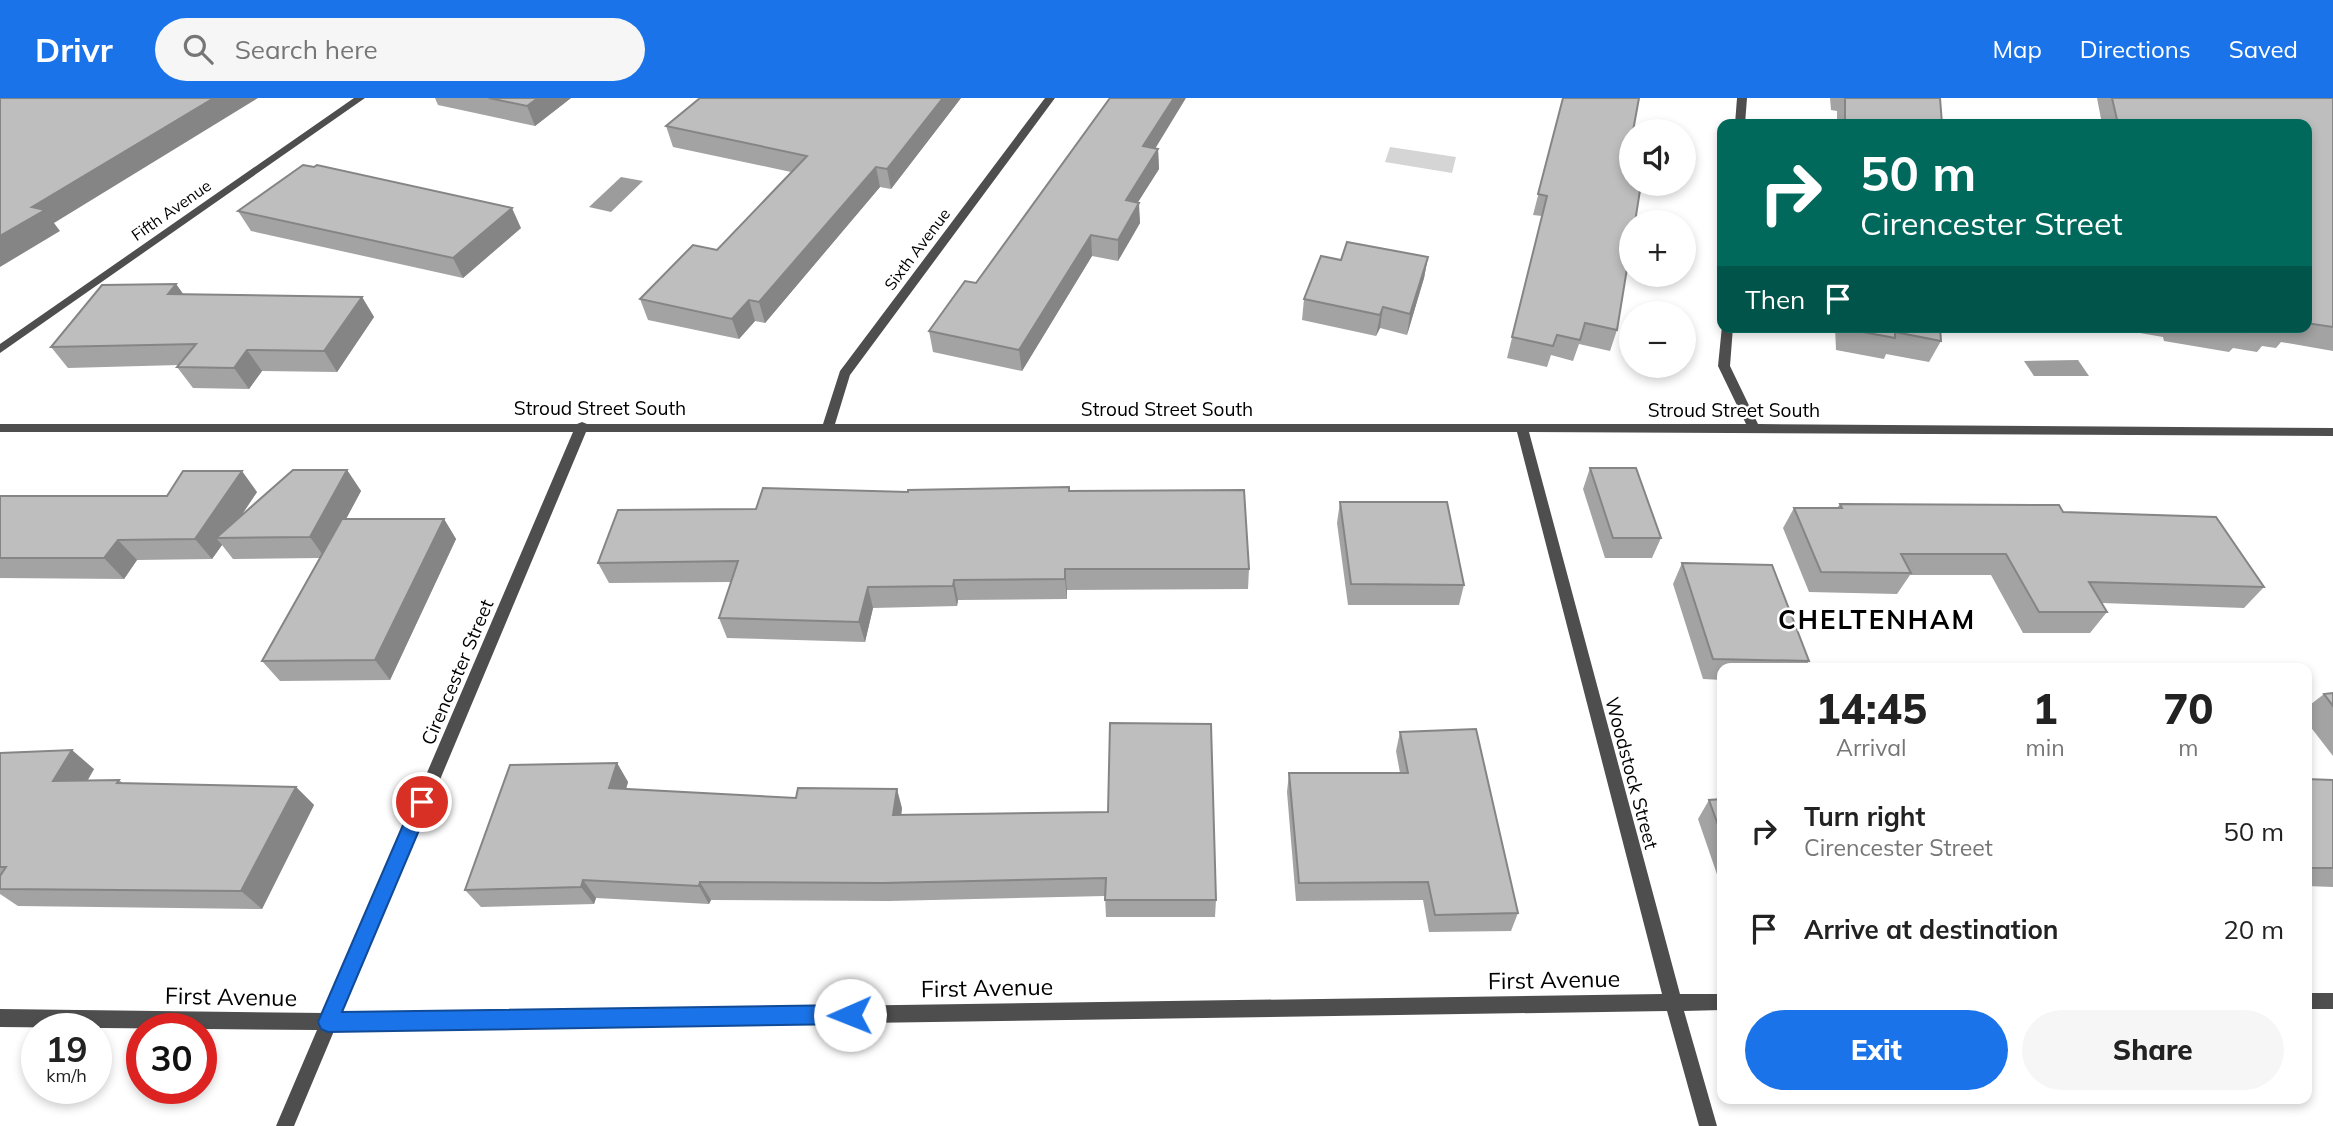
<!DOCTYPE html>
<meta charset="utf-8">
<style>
:root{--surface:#fff;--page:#f6f6f6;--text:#222;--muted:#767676;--accent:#1a73e8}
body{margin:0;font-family:Mulish,sans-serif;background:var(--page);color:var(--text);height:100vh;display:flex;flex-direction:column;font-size:26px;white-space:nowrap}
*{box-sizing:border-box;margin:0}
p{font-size:23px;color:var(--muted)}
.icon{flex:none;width:38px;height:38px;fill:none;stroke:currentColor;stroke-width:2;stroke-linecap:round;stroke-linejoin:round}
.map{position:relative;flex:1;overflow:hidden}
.panel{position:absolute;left:1717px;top:565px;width:595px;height:441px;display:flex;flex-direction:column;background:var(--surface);border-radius:14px;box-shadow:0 4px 10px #0003}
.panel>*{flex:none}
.hud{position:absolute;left:1717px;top:21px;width:595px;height:214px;border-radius:14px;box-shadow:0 4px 10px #0003;background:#00695c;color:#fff;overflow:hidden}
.controls{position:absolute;left:1619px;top:21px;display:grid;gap:14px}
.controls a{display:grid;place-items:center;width:77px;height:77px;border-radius:50%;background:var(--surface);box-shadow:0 4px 10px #0003;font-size:35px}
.speed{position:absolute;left:21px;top:915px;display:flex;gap:14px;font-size:35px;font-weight:700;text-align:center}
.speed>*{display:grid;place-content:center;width:91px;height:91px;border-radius:50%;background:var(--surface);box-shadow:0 4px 10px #0003;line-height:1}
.speed small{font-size:18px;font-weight:400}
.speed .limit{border:10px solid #d22;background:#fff;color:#111}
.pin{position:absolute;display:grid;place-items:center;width:60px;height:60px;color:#fff;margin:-30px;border:4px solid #fff;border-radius:50%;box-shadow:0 2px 7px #0007}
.me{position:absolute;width:77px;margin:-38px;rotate:269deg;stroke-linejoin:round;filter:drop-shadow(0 0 5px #0008)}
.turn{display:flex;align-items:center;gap:24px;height:147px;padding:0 28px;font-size:32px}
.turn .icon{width:91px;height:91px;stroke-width:2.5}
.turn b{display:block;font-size:49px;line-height:60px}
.then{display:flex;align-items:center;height:66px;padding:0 28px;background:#0003;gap:14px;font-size:26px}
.eta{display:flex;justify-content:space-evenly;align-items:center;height:119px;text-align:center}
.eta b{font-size:42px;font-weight:800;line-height:49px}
.button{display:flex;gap:14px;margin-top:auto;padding:14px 28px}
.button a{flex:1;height:80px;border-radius:42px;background:var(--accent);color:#fff;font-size:28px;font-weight:800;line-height:80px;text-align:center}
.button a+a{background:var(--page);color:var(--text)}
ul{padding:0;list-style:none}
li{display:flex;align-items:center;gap:21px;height:98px;padding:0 28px}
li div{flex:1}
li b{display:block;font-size:26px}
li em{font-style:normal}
header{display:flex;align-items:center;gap:42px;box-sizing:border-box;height:98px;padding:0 35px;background:var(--accent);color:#fff}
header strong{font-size:33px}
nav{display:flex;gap:38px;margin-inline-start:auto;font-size:24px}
.search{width:490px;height:63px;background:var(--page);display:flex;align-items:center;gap:18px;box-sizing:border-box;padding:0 24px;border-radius:38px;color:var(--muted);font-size:26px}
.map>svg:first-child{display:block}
.green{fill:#d5d5d5}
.water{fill:#9c9c9c}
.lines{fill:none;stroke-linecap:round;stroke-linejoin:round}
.street{fill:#4e4e4e;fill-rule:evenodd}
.wall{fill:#a3a3a3}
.shaded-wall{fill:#858585}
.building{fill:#bebebe;stroke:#858585;stroke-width:2}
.route{fill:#1a73e8;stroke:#114b97;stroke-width:2}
.labels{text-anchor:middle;stroke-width:5;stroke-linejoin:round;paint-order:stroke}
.far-street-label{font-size:16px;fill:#000;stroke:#fff}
.street-label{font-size:19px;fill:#000;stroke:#fff}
.near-street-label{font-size:23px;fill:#000;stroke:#fff}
.district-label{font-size:26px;font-weight:bold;letter-spacing:2px;fill:#000;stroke:#fff}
</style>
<header>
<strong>Drivr</strong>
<div class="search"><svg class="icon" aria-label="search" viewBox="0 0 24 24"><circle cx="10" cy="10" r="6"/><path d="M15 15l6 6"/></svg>Search here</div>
<nav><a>Map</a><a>Directions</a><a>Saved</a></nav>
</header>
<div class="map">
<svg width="2333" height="1028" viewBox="0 0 2333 1028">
<rect width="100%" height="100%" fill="#fff"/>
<!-- green -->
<path class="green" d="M 1390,49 L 1456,59 L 1452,75 L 1385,64 Z"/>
<!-- water -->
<path class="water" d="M 621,79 L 643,83 L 611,114 L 589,109 Z
M 2078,262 L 2089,278 L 2034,278 L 2024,263 Z"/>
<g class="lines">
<!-- street -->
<path class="street" d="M 354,0 L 365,0 L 0,255 L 0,246 Z
M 1045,0 L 1055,0 L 850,277 L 835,326 L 1746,326 L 1718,268 L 1722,228 L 1733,229 L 1730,268 L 1758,326 L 2333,330 L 2333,338 L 1529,334 L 1680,896 L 1722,896 L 1722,912 L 1684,913 L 1717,1028 L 1699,1028 L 1667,913 L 334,933 L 294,1028 L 276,1028 L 317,932 L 0,929 L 0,911 L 324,915 L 573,334 L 0,334 L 0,326 L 577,326 L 582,324 L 587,326 L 823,326 L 840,273 ZM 586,334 L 1517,334 L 1662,896 L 342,915 Z
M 1737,0 L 1747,0 L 1745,26 L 1735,26 Z
M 2306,895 L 2333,895 L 2333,911 L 2306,911 Z"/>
</g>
<!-- wall -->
<path class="wall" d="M 435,0 L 571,0 L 535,28 L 438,7 Z
M 961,0 L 891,91 L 880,89 L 765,225 L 755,223 L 739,241 L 648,222 L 640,201 L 717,152 L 791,74 L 673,49 L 666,28 Z
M 1563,0 L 1625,77 L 1617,232 L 1610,253 L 1579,246 L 1573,263 L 1551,257 L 1547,269 L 1507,260 L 1542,118 L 1533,117 Z
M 1830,0 L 1940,0 L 1942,26 L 1837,26 L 1837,13 L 1831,12 Z
M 2097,0 L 2333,0 L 2333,253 L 2281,244 L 2276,250 L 2262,248 L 2257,254 L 2233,250 L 2229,254 L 2164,243 L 2163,239 L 2140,235 L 2138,229 L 2306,229 L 2306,26 L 2102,26 Z
M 1155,51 L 1158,51 L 1159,71 L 1138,104 L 1140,125 L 1118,163 L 1092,158 L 1022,273 L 933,254 L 929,233 Z
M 238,113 L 521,130 L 463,180 L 251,133 Z
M 1428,159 L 1424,180 L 1407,237 L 1380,230 L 1376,238 L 1302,222 L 1304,201 L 1341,162 Z
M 176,186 L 184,197 L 362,199 L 374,219 L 337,274 L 262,273 L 249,291 L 193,290 L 177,269 L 179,267 L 68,270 L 51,249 Z
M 1835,229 L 1940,229 L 1941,243 L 1929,264 L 1886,256 L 1884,261 L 1836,252 Z
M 1590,370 L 1661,440 L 1652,460 L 1605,460 L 1583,391 Z
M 347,372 L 361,393 L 346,421 L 444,421 L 456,441 L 390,582 L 280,583 L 262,563 L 320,460 L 233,461 L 222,447 L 212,461 L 137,462 L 124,481 L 0,480 L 0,398 L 167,398 L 257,394 L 241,418 Z
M 1069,393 L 1249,471 L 1248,491 L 1067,492 L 1067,501 L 958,502 L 957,508 L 873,510 L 865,544 L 727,540 L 719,520 L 731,484 L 609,485 L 598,465 L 756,411 L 908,394 Z
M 1340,404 L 1464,487 L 1459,507 L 1348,507 L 1337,425 Z
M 1840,406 L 2063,414 L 2264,489 L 2244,510 L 2102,505 L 2107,514 L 2090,535 L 2023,535 L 1991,477 L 1910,477 L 1897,496 L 1809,494 L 1783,430 L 1794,410 L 1837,410 Z
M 1682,465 L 1809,563 L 1805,570 L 1722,570 L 1722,582 L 1703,581 L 1673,486 Z
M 2333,595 L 2333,658 L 2306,623 L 2306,610 L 2324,596 Z
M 1400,634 L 1518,815 L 1511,833 L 1429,834 L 1423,802 L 1296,803 L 1287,694 L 1289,675 L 1400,675 L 1396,653 Z
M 0,655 L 94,671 L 88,682 L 119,682 L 124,686 L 296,689 L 314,707 L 262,811 L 18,808 L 0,796 Z
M 617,665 L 628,684 L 626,691 L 902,710 L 901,717 L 1108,714 L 1216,802 L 1215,819 L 1106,819 L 1105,798 L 889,803 L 711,802 L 709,806 L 596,800 L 594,806 L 481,809 L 465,792 Z
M 2306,681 L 2333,682 L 2333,789 L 2306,788 Z
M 1722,701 L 1722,791 L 1698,721 L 1709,702 Z"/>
<!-- shaded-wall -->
<path class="shaded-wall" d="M 214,0 L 258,0 L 54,125 L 60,133 L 0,169 L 0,138 L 32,109 Z
M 538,0 L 571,0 L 535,28 L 527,8 Z
M 943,0 L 961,0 L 891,91 L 887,71 Z
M 1174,0 L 1186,0 L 1144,69 L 1143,48 Z
M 1158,51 L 1159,71 L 1126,123 L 1126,102 Z
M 876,69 L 880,89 L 765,225 L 759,204 Z
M 1139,105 L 1140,125 L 1118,163 L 1118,142 Z
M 512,110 L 521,130 L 463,180 L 453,160 Z
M 1091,137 L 1092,158 L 1022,273 L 1019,252 Z
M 1428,159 L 1424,180 L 1407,237 L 1410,216 Z
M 176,186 L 190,206 L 168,196 Z
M 362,199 L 374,219 L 337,274 L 324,253 Z
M 749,202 L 755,223 L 739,241 L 732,221 Z
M 1383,209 L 1380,230 L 1376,238 L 1380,217 Z
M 247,252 L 262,273 L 249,291 L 234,270 Z
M 347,372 L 361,393 L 325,460 L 310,439 Z
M 242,373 L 257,394 L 226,440 L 216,440 L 222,447 L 212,461 L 195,441 Z
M 444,421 L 456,441 L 390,582 L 375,562 Z
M 118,442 L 137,462 L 124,481 L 104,460 Z
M 1065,471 L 1067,492 L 1067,501 L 1065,481 Z
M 954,482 L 958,502 L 957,508 L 953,488 Z
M 868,489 L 873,510 L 865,544 L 859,524 Z
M 72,652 L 94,671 L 76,701 L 53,683 Z
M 617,665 L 628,684 L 621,709 L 609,690 Z
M 296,689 L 314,707 L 262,811 L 241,793 Z
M 897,691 L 902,710 L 899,735 L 893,717 Z
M 583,782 L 596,800 L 594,806 L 581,789 Z
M 700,784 L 711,802 L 709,806 L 699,788 Z"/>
<!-- building -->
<path class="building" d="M 0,0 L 214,0 L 32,109 L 45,112 L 0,138 Z
M 489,0 L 538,0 L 527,8 Z
M 700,0 L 943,0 L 887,71 L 876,69 L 759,204 L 749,202 L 732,221 L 640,201 L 693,147 L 717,152 L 807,58 L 666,28 Z
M 1110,0 L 1174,0 L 1143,48 L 1158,51 L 1126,102 L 1139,105 L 1118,142 L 1091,137 L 1019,252 L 929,233 L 965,183 L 976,185 Z
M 1563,0 L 1639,0 L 1633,33 L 1631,33 L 1631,43 L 1625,77 L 1631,78 L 1631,86 L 1641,86 L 1635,124 L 1631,124 L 1631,146 L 1617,232 L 1585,225 L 1580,242 L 1557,237 L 1553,248 L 1512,239 L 1547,98 L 1538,96 Z
M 1845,0 L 1940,0 L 1942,26 L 1845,26 Z
M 2112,0 L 2333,0 L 2333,229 L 2306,225 L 2306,26 L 2118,26 Z
M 303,67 L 314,69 L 317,67 L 512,110 L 453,160 L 238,113 Z
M 1347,144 L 1428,159 L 1410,216 L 1383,209 L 1380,217 L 1304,201 L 1321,158 L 1341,162 Z
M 176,186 L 168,196 L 362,199 L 324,253 L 247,252 L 234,270 L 177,269 L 196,246 L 51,249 L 102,187 Z
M 1846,229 L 1940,229 L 1941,243 L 1895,234 L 1895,240 L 1847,231 Z
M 2220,229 L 2244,229 L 2246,234 Z
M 2251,229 L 2273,229 L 2274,233 Z
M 1590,370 L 1636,370 L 1661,440 L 1613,440 Z
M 293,372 L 347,372 L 310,439 L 216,440 Z
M 183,373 L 242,373 L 195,441 L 118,442 L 104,460 L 0,460 L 0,398 L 167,398 Z
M 1069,389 L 1069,393 L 1244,392 L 1249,471 L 1065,471 L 1065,481 L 954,482 L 953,488 L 868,489 L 859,524 L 719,520 L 738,463 L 598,465 L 618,412 L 756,411 L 763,390 L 908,394 L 908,392 Z
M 1340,404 L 1447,404 L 1464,487 L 1351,486 Z
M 1840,406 L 2059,407 L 2063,414 L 2216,419 L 2264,489 L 2089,484 L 2107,514 L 2039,514 L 2006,456 L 1901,456 L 1911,475 L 1821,474 L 1794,410 L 1842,410 Z
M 342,421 L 444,421 L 375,562 L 262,563 Z
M 1682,465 L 1772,467 L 1809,563 L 1713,561 Z
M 2333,595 L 2333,608 L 2324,596 Z
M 1110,625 L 1211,626 L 1216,802 L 1105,802 L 1106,780 L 883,785 L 700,784 L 699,788 L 583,782 L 581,789 L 465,792 L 510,667 L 617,665 L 609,690 L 796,700 L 798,690 L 897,691 L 893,717 L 1108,714 Z
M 1476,631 L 1518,815 L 1435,817 L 1428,784 L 1299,785 L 1289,675 L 1408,675 L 1400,634 Z
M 72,652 L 53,683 L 119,682 L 117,685 L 296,689 L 241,793 L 0,791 L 0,778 L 6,769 L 0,769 L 0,655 Z
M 2306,681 L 2333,682 L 2333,770 L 2306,770 Z
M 1722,701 L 1722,738 L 1709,702 Z"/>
<!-- route -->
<path class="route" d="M 422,697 L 429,699 L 431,704 L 342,914 L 850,907 L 857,910 L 860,917 L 857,924 L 850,926 L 328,934 L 321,931 L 318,924 L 321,917 L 413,704 L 416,699 Z"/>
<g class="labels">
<!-- far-street labels -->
<g class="far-street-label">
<text transform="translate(171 112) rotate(-35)" y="6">Fifth Avenue</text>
<text transform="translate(917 151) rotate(-53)" y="6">Sixth Avenue</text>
</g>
<!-- street labels -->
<g class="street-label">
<text x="600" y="317">Stroud Street South</text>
<text x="1167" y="318">Stroud Street South</text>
<text x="1734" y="319">Stroud Street South</text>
<text transform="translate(457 574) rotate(-67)" y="7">Cirencester Street</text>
<text transform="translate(1632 675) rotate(75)" y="7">Woodstock Street</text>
</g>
<!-- near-street labels -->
<g class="near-street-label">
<text transform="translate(1554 882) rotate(-1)" y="8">First Avenue</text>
<text transform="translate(987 890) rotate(-1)" y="8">First Avenue</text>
<text transform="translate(231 899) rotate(1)" y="8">First Avenue</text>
</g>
<!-- district labels -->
<g class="district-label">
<text x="1877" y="531">CHELTENHAM</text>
</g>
</g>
</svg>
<div class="controls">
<a><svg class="icon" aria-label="sound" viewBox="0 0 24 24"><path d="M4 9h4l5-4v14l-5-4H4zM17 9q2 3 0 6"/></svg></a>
<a>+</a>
<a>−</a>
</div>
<div class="speed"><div>19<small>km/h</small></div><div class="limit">30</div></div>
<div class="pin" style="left:422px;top:704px;background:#d93025"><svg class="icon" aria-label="arrive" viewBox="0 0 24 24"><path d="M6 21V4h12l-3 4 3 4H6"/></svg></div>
<svg class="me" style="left:850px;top:917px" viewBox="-20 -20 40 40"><circle r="19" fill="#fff"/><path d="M0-13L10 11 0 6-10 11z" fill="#1a73e8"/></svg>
<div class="hud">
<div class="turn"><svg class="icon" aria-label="right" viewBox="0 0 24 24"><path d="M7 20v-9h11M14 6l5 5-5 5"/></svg><div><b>50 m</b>Cirencester Street</div></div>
<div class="then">Then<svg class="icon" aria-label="arrive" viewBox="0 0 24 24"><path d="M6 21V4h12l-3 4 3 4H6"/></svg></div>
</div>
<section class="panel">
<div class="eta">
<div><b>14:45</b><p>Arrival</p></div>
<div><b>1</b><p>min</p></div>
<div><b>70</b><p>m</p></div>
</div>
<ul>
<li><svg class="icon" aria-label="right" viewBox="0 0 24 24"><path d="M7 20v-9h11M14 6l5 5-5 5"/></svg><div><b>Turn right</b><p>Cirencester Street</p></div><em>50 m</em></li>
<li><svg class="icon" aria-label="arrive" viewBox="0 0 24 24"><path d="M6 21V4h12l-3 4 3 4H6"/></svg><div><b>Arrive at destination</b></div><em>20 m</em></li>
</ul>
<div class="button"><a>Exit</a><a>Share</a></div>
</section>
</div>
